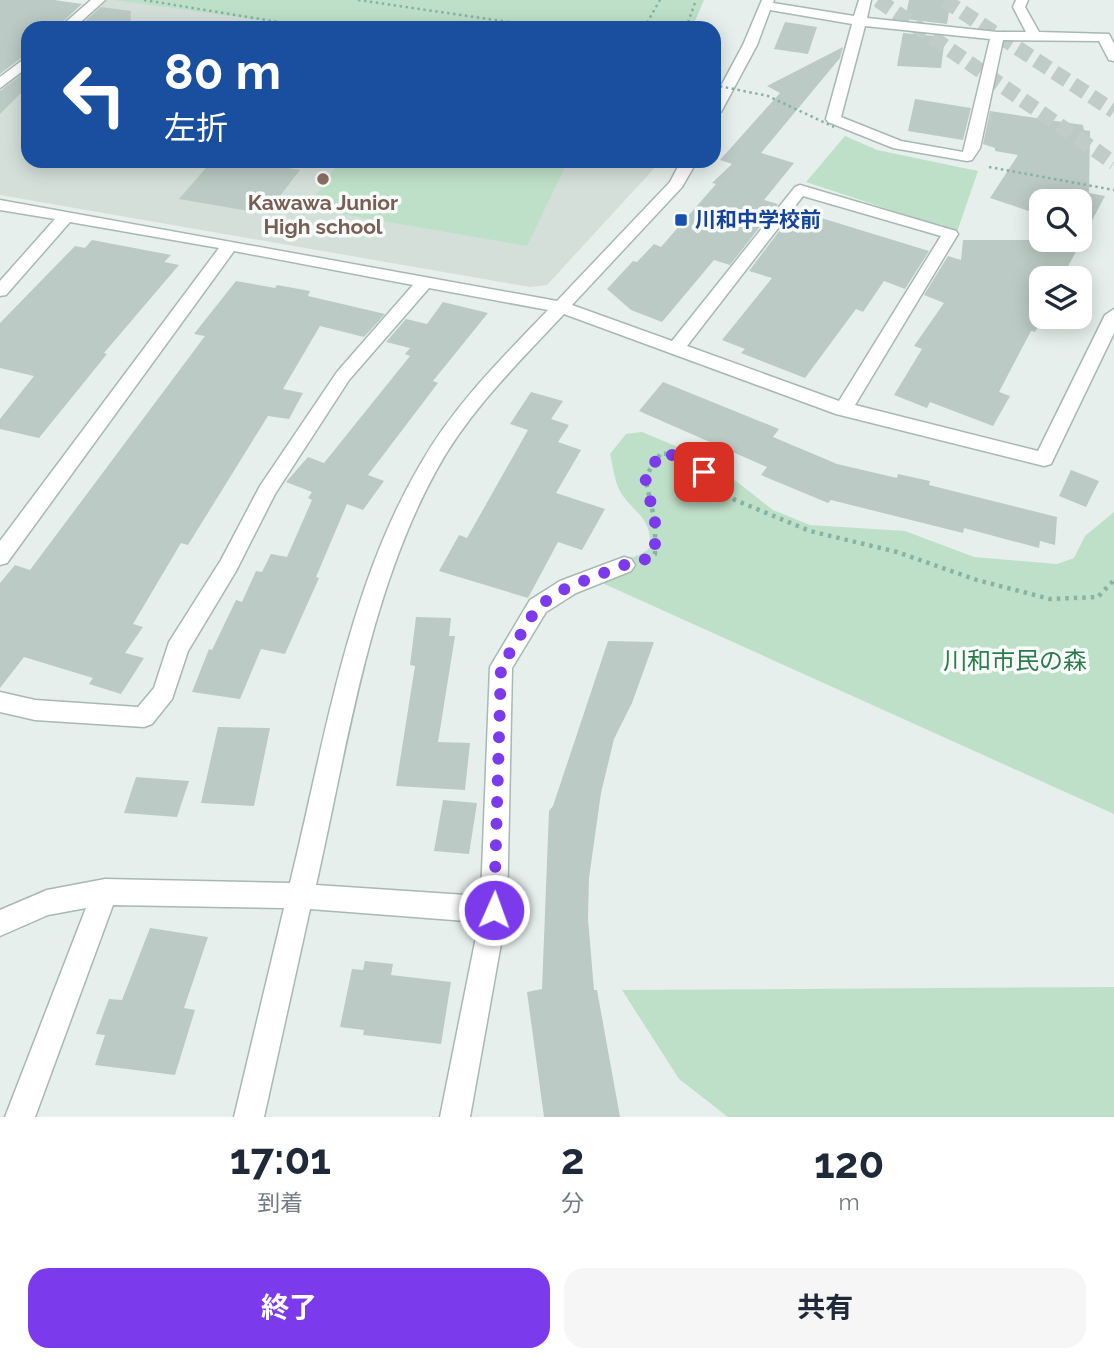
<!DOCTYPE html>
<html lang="ja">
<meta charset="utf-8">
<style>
:root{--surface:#fff;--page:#f6f6f7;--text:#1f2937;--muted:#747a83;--accent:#7c3aed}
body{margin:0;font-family:Raleway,"Noto Sans JP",sans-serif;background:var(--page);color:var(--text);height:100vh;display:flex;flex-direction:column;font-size:26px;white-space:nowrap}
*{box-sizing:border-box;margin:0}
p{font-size:23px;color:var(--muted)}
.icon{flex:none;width:38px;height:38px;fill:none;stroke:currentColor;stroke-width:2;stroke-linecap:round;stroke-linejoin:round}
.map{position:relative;height:1117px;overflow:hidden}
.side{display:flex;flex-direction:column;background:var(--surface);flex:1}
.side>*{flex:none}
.banner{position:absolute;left:21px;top:21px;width:700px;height:147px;border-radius:21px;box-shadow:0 4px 18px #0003;background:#1a4fa0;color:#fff;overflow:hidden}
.buttons{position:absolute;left:1029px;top:189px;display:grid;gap:14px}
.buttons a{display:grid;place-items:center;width:63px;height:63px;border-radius:14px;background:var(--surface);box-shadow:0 4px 18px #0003;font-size:35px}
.pin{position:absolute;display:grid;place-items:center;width:60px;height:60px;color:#fff;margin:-30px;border-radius:14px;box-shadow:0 4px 10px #0006}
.me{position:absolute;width:77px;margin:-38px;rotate:2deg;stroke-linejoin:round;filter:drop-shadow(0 0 5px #0008)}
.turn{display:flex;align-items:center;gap:24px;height:147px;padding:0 28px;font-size:32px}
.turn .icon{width:91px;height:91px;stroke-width:2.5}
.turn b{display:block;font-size:49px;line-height:60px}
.eta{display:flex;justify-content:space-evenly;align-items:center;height:119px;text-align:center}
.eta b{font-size:42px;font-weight:700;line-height:49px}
.cta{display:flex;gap:14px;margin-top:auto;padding:14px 28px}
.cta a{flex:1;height:80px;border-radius:21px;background:var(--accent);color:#fff;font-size:28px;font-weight:700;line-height:80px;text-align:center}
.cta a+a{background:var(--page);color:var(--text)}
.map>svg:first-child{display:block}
.built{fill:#d4dfda}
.green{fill:#bfe0c8}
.building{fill:#bbcac4}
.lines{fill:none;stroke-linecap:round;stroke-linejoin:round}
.highway-tunnel{stroke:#bfccc8;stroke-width:15;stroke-dasharray:15 7;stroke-linecap:butt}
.minor-casing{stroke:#a8b8b2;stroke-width:3}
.path-far1{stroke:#86b3a5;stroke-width:2.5;stroke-dasharray:2.5 3.5;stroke-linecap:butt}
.path{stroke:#86b3a5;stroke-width:4.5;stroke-dasharray:3.5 5;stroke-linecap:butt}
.minor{fill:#fff;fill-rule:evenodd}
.path-bridge{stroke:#86b3a5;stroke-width:2.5;stroke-dasharray:2.5 3.5;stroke-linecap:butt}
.route{stroke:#7c3aed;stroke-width:12;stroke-dasharray:0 21.6}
.education-dot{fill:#8d6e63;stroke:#f7fbf9;stroke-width:2.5}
.transit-dot{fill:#1a4fb4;stroke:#f7fbf9;stroke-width:2.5}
.labels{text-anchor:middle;stroke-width:7;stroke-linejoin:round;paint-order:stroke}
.far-education-label{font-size:21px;font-weight:bold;fill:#785e54;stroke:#f7fbf9}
.far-transit-label{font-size:21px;font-weight:bold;fill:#164399;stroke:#f7fbf9;text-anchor:start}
.park-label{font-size:24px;fill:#2d7a4b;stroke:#f7fbf9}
</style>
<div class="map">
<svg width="1114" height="1117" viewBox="0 0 1114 1117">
<rect width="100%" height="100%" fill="#e6efeb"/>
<!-- built -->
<path class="built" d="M 102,0 L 123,0 L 364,28 L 70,28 Z
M 28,66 L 28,161 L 661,161 L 547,285 L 530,287 L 0,195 L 0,91 Z"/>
<!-- green -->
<path class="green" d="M 114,0 L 704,0 L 692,28 L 315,28 Z
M 845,136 L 877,150 L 978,171 L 957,232 L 806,182 Z
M 340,161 L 568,161 L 527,246 L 307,208 Z
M 642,432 L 709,460 L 773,510 L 810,525 L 905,531 L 974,557 L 1057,564 L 1074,558 L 1085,536 L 1114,512 L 1114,814 L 591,578 C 607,559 632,563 650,548 C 651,518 639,517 623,496 C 615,486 613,466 610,454 L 626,434 Z
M 1114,987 L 1114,1117 L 728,1117 L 679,1079 L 622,990 Z"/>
<!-- building -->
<path class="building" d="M 0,0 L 54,0 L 82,4 L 56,28 L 28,28 L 28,53 L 0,74 Z
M 909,0 L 951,0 L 947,24 L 905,19 Z
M 101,7 L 131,11 L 130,28 L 78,28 Z
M 785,22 L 817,27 L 808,54 L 774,49 Z
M 903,33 L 945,37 L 941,68 L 897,66 Z
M 843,47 L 840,58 L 761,153 L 794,163 L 764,200 L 778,204 L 730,265 L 714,260 L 662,322 L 631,310 L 607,289 L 633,261 L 637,262 L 654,244 L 661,247 L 716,184 L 712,183 L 732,164 L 720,160 L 780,93 L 767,86 Z
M 28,70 L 28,86 L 0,114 L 0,91 Z
M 915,99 L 971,108 L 963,140 L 908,131 Z
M 990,111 L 1083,125 L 1084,130 L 1090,131 L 1089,193 L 1105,196 L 1087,230 L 1080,228 L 1080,201 L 1041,201 L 1041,215 L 990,198 L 1018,155 L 995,151 L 995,148 L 983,144 Z
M 212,161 L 244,161 L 300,170 L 266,214 L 179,199 Z
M 795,210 L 929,251 L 905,289 L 884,281 L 863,312 L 856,309 L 805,378 L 741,353 L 745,349 L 722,340 L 772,278 L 749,271 Z
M 92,240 L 171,255 L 164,262 L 179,265 L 104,353 L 107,354 L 39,438 L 0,429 L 0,419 L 34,376 L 0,368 L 0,323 L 75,246 L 85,248 Z
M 963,240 L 1082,240 L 1062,278 L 1041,278 L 1043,317 L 1035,332 L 1031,331 L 999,392 L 1010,396 L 993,426 L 930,402 L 927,408 L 894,395 L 922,349 L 914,346 L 944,303 L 924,295 L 948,256 L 961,260 Z
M 236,281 L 275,288 L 277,285 L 310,291 L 308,296 L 385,314 L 364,337 L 320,326 L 283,389 L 303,393 L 289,419 L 268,416 L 188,545 L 181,543 L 133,624 L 143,627 L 125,653 L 144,658 L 121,694 L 89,684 L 93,678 L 24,657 L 0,688 L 0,583 L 15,565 L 30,570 L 205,336 L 194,334 Z
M 443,302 L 488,313 L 433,381 L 438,383 L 368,475 L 384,481 L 363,510 L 347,504 L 316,577 L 319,578 L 285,654 L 261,649 L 240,699 L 192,692 L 209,649 L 212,650 L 236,600 L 242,602 L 256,571 L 262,572 L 271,554 L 287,557 L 312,500 L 308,498 L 312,492 L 286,482 L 308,457 L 324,463 L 410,356 L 405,354 L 410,348 L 386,342 L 406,319 L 427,324 Z
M 663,382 L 779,429 L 773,437 L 837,464 L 897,478 L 898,474 L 930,481 L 929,485 L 1057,517 L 1055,545 L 1040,541 L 1039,548 L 964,528 L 963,533 L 831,500 L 828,503 L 761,475 L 767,467 L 639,411 Z
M 531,392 L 563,401 L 551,419 L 569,425 L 558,442 L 581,450 L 556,493 L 605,509 L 582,550 L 558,542 L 528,598 L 439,571 L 459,535 L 467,538 L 528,430 L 510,424 Z
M 1071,470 L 1099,481 L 1086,507 L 1059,496 Z
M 416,617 L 451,618 L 449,636 L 455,636 L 438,742 L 470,743 L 465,790 L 396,786 L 415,666 L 410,665 Z
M 608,641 L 654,642 L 632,703 L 614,739 L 601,793 L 589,878 L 588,919 L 594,990 L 597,990 L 620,1117 L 544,1117 L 527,992 L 542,989 L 549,811 L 553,806 Z
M 218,727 L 270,728 L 254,806 L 201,803 Z
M 136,777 L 189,781 L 177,817 L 124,813 Z
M 443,800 L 477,803 L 469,854 L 434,851 Z
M 150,928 L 208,937 L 184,1008 L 195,1010 L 175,1075 L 95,1065 L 105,1035 L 96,1034 L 109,999 L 122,1000 Z
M 365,961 L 393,964 L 391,975 L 451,982 L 441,1044 L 363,1035 L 364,1030 L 340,1027 L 352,969 L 363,970 Z"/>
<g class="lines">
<!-- highway-tunnel -->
<path class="highway-tunnel" d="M 878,0 L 1114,163
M 944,0 L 1114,111"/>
<defs>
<path id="minor" d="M 91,0 L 105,0 L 74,28 L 59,28 Z
M 762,0 L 774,0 L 773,3 L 854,16 L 859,0 L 871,0 L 867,18 L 997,32 L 1026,32 L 1013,7 L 1016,0 L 1028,0 L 1025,7 L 1039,32 L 1109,34 L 1114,44 L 1114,61 L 1109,60 L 1099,41 L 1003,40 L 980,148 L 972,160 L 967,161 L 893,148 L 828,122 L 826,119 L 852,24 L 770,10 L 757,45 L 721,112 L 714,116 L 714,99 L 743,45 ZM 865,26 L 990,39 L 963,152 L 901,141 L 841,117 Z
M 28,56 L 28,67 L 0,88 L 0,77 Z
M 681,161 L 697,161 L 682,187 L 572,305 L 672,341 L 795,187 L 800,185 L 956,231 L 958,234 L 855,405 L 1038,451 L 1105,315 L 1114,309 L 1114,333 L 1051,464 L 1044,466 L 836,414 L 564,314 C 518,363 468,412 436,471 C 368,595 347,748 316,885 L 481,896 L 490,667 L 530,600 L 560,581 L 624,557 L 631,559 L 635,565 L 631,571 L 576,593 L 546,612 L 512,668 L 507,910 L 470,1117 L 440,1117 L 479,922 L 310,909 L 264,1117 L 234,1117 L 284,908 L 113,905 L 35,1117 L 5,1117 L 86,908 L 48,915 L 0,936 L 0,910 L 47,890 L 105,879 L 290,883 C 324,745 347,589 420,465 C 453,406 502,358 548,310 L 429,288 L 349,380 L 275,494 L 236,571 L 188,651 L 172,699 L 152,724 L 144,727 L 35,720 L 0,712 L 0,692 L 35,700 L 138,707 L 154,688 L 169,642 L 221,560 L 260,486 L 337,372 L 413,285 L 234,251 L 7,563 L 0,565 L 0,541 L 219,248 L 70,222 L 6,295 L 0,296 L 0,281 L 55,219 L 0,210 L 0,200 L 557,301 L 670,182 ZM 803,196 L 941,236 L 839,401 L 687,346 Z"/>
</defs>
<!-- minor casing -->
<use href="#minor" class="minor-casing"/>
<!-- path-far1 -->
<path class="path-far1" d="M 144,0 L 315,28
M 358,0 L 550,28
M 644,28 L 660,0
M 686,28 L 696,0
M 989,167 L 1114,190"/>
<!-- path -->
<path class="path" d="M 647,558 L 655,554 L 655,522 L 645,477 L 661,453 L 688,458 L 735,500 L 810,531 L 897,552 L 977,580 L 1050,599 L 1098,597 L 1114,580"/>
<!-- minor -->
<use href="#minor" class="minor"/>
<!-- path-bridge -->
<path class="path-bridge" d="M 714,85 L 768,96 L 834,127"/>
</g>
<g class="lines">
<!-- route -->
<path class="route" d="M 494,910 L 501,667 L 538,606 L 568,587 L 624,565 L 638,563 L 655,554 L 655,522 L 645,477 L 661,453 L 688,458 L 704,472"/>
</g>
<!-- markers -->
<circle class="education-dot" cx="323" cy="179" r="7"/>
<rect class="transit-dot" x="674" y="213" width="14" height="14" rx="3.5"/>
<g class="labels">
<!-- far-education labels -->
<g class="far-education-label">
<text x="323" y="210">Kawawa Junior<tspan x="323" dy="24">High school</tspan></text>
</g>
<!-- far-transit labels -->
<g class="far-transit-label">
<text x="695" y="227">川和中学校前</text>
</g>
<!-- park labels -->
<g class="park-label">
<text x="1015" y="669">川和市民の森</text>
</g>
</g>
</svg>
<div class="buttons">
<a><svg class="icon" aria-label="search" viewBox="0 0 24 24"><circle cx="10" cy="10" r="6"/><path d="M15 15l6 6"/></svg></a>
<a><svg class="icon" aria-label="layers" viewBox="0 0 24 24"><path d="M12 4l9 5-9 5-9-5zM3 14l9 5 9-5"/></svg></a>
</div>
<div class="pin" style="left:704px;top:472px;background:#d93025"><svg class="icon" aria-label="arrive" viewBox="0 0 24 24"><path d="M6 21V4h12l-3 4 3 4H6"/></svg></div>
<svg class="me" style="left:494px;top:910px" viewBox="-20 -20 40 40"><circle r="17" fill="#7c3aed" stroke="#fff" stroke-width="3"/><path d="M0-11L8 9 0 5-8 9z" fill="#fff"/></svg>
<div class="banner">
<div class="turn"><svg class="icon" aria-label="left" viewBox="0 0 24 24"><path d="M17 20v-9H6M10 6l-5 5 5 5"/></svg><div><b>80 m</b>左折</div></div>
</div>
</div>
<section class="side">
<div class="eta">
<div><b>17:01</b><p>到着</p></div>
<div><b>2</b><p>分</p></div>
<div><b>120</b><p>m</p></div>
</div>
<div class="cta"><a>終了</a><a>共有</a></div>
</section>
